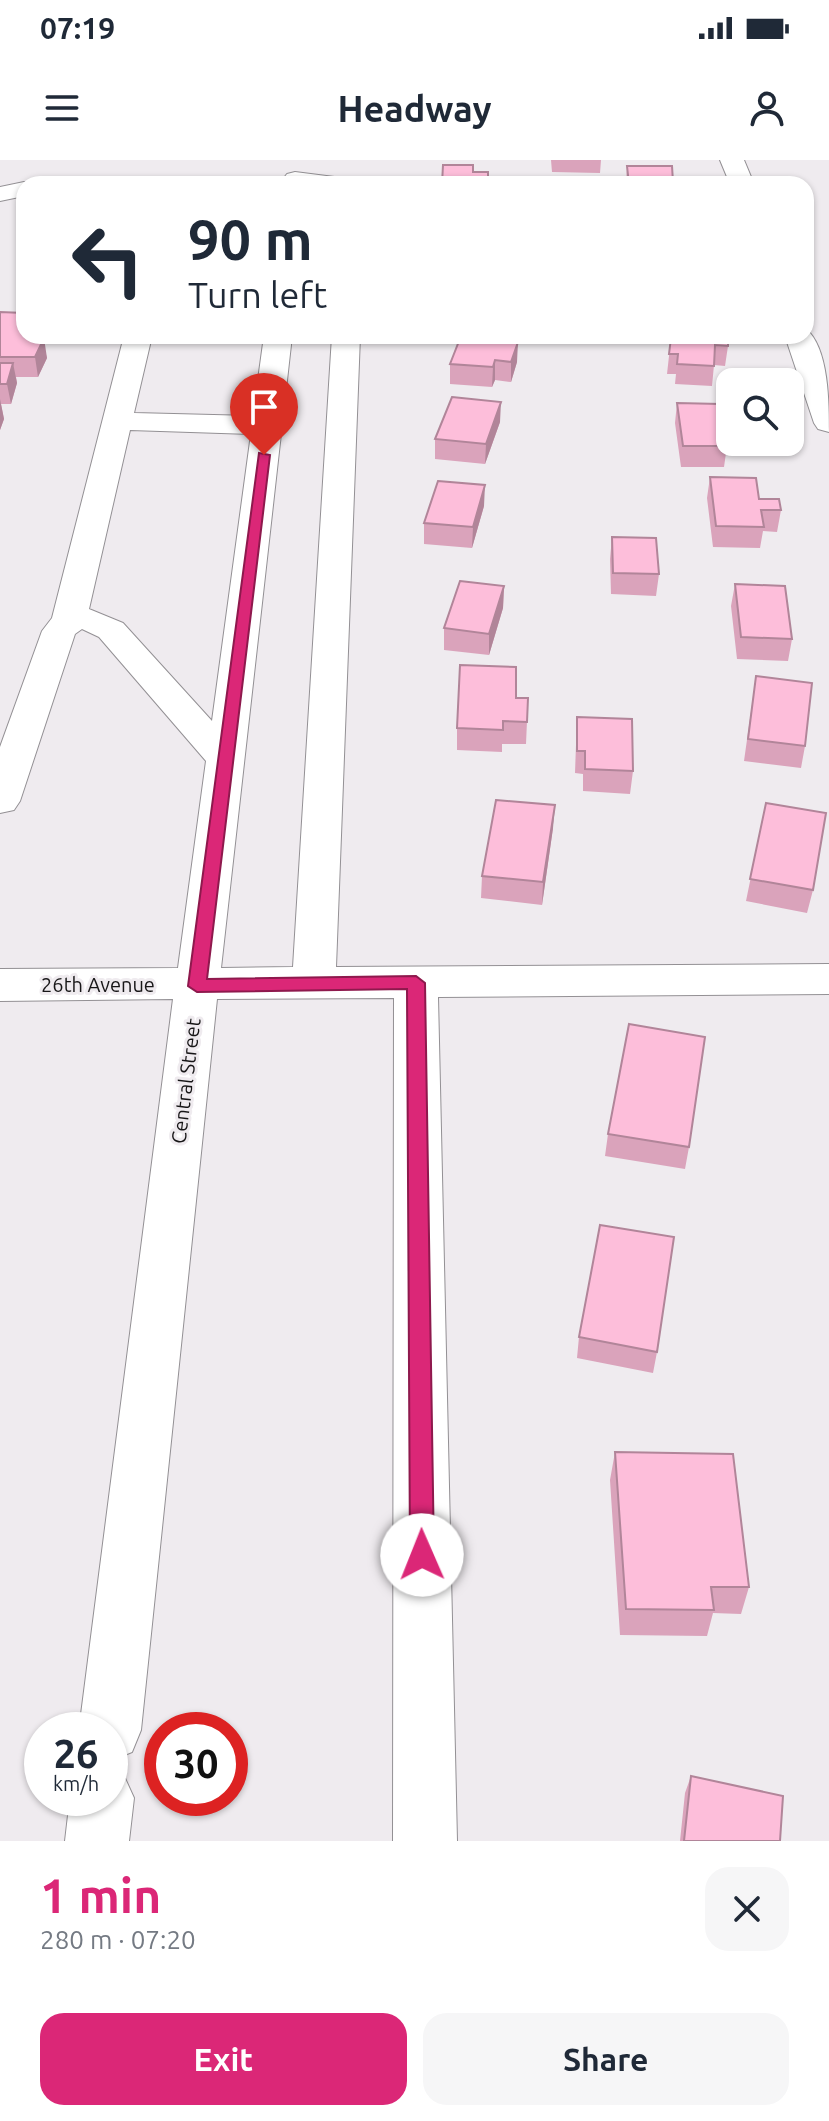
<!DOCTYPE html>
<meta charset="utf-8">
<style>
:root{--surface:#fff;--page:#f6f6f7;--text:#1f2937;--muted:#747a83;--accent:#db2777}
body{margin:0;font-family:Ubuntu,sans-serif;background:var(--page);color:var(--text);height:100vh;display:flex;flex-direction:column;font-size:30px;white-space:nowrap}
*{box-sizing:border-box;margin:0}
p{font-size:26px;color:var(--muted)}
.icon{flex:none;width:44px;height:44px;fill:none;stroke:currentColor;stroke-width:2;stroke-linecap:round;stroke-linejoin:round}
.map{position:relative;height:1681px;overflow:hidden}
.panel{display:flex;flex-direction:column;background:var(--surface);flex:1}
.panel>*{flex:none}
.top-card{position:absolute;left:16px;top:16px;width:798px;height:168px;border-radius:24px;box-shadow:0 2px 6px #0004;background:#fff;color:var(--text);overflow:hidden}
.fabs{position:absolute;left:716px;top:208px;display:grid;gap:16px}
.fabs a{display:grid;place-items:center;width:88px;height:88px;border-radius:16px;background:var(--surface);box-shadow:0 2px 6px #0004;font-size:40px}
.speed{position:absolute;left:24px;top:1552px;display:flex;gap:16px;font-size:40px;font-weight:700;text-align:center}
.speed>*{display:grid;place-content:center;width:104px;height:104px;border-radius:50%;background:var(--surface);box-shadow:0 2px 6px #0004;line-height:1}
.speed small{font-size:20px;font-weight:400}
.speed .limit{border:12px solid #d22;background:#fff;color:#111}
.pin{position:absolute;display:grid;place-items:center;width:68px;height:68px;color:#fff;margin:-82px -34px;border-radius:50% 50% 50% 0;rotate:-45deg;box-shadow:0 0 8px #0007}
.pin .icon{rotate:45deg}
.me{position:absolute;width:88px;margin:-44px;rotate:359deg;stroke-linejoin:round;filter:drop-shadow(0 0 6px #0008)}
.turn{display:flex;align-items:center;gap:28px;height:168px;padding:0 40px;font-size:36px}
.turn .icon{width:104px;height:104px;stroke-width:2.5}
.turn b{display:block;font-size:56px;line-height:68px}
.round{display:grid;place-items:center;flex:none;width:84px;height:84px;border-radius:24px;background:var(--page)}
.headline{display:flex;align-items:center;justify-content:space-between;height:136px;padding:0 40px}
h1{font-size:48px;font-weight:600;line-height:60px;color:var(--accent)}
.primary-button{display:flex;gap:16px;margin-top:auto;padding:16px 40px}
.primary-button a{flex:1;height:92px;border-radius:24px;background:var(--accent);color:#fff;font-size:32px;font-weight:600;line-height:92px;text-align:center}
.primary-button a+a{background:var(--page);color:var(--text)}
.status{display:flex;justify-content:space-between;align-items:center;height:56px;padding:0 40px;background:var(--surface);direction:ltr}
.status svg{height:22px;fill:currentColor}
header{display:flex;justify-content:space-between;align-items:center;height:104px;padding:0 40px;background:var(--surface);font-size:36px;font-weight:600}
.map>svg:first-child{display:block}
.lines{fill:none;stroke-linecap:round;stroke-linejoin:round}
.minor-casing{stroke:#939094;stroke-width:2}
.minor{fill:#fff;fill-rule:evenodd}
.wall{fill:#daa3bb}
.shaded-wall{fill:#b18599}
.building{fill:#fdbeda;stroke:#b18599;stroke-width:2}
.route{fill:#db2777;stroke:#8e194d;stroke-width:2}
.labels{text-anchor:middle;stroke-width:6;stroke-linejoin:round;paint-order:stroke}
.street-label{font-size:20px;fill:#171617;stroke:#efebef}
</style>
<div class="status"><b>07:19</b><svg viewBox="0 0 49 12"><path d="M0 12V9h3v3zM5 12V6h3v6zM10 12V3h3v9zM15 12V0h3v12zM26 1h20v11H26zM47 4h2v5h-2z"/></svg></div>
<header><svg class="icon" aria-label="menu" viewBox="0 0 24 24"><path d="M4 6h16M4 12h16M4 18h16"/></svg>Headway<svg class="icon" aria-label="person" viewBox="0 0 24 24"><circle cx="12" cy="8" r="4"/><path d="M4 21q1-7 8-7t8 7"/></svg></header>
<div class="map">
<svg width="829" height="1681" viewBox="0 0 829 1681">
<rect width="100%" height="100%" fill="#efebef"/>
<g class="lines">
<defs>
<path id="minor" d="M 720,0 L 744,0 L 754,24 L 730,24 Z
M 295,12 L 350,19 L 354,24 L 287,24 L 283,19 L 287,14 Z
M 57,17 L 172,17 L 180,19 L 184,24 L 45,24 L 49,19 Z
M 24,22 L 33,24 L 24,24 L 24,36 L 0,41 L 0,27 Z
M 806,169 C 829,188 829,244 829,272 L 818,269 L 814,263 L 785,176 L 806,176 Z
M 124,176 L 152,176 L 134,253 L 253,256 L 264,176 L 292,176 L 221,808 L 293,807 L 332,176 L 360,176 L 336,807 L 829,804 L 829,834 L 438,837 L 457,1681 L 393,1681 L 394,838 L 217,839 L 141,1570 L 132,1592 L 110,1601 L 110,1570 L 79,1570 L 173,839 L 0,841 L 0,809 L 178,808 L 206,601 L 99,477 L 82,469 L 75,474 L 20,641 L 14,650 L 0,653 L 0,587 L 42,471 L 52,458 ZM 130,270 L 251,274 L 212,561 L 123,463 L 89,449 Z
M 110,1610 L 124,1616 L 134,1638 L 129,1681 L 65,1681 L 70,1638 L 110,1638 Z"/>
</defs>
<!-- minor casing -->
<use href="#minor" class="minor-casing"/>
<!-- minor -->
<use href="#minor" class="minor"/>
</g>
<!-- wall -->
<path class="wall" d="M 551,0 L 601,0 L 600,13 L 552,12 Z
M 627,6 L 672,6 L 673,24 L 626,24 Z
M 0,152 L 24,176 L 41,176 L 41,178 L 47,198 L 38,217 L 16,217 L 17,223 L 11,244 L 1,244 L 4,259 L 0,270 Z
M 506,176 L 506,181 L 517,202 L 511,222 L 495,220 L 492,227 L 450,224 L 450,204 Z
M 684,176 L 728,186 L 725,206 L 714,205 L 712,226 L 675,224 L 676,214 L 667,214 L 671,178 L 684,179 Z
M 677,243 L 727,286 L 724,307 L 681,307 L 675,263 Z
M 500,262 L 485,304 L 435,299 L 435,279 Z
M 710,317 L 759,339 L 781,350 L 777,372 L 763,371 L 760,388 L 713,387 L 707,338 Z
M 484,346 L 472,388 L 424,384 L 424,363 Z
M 612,377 L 659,414 L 656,436 L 611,434 L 610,399 Z
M 735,424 L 792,479 L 788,501 L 737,499 L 731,446 Z
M 504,426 L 503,448 L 489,495 L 444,490 L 444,468 Z
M 756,516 L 805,586 L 801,608 L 744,601 Z
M 516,538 L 528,538 L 526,584 L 502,584 L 502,592 L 457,590 L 457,568 Z
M 577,557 L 633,611 L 630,634 L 583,631 L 583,614 L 575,613 Z
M 766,643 L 813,730 L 807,753 L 746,741 Z
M 553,668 L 542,745 L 481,738 L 482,716 Z
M 608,974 L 689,987 L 685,1009 L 605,996 Z
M 579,1177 L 657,1192 L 653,1213 L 577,1198 Z
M 615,1292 L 749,1427 L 741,1454 L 713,1453 L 707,1476 L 620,1475 L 610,1320 Z
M 691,1616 L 780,1681 L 680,1681 L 685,1633 Z"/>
<!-- shaded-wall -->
<path class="shaded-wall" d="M 44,178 L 47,198 L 38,217 L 35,197 Z
M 518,182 L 517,202 L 511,222 L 511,202 Z
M 495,200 L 495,220 L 492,227 L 493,207 Z
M 13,203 L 17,223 L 11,244 L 7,224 Z
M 0,239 L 4,259 L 0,270 Z
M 501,242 L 500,262 L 485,304 L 486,284 Z
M 485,325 L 484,346 L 472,388 L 473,367 Z
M 504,426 L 503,448 L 489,495 L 489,474 Z
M 555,645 L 553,668 L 542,745 L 543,722 Z"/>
<!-- building -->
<path class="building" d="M 443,5 L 473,5 L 473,12 L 488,12 L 488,22 L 476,22 L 476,24 L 442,24 Z
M 627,6 L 672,6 L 673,22 L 664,22 L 664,24 L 629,24 Z
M 0,152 L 24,153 L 24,176 L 29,176 L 28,177 L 44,178 L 35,197 L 0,197 Z
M 461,176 L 504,176 L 503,180 L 518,182 L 511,202 L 495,200 L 493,207 L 450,204 Z
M 685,176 L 728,176 L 728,186 L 715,185 L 714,206 L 677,204 L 678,194 L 669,194 L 671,178 L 685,179 Z
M 0,203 L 13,203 L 7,224 L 0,224 Z
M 452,237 L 501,242 L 486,284 L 435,279 Z
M 677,243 L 720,244 L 727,286 L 683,286 Z
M 710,317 L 756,318 L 759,339 L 779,339 L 781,350 L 761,350 L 764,367 L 716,366 Z
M 438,321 L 485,325 L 473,367 L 424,363 Z
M 612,377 L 656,378 L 659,414 L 613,413 Z
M 460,421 L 504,426 L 489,474 L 444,468 Z
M 735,424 L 785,426 L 792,479 L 741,477 Z
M 460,505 L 516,507 L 516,538 L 528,538 L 527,562 L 503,561 L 503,570 L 457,568 Z
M 756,516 L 812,523 L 805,586 L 748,579 Z
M 577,557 L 632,559 L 633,611 L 585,609 L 585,591 L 577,591 Z
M 496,640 L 555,645 L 543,722 L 482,716 Z
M 766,643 L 826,653 L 813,730 L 750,719 Z
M 629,864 L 705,877 L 689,987 L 608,974 Z
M 600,1065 L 674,1077 L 657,1192 L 579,1177 Z
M 615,1292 L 733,1294 L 749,1427 L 711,1427 L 714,1450 L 626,1449 Z
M 691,1616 L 783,1636 L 780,1681 L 684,1681 Z"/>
<!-- route -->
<path class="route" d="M 259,293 L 270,295 L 207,819 L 416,816 L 425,823 L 434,1395 L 430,1403 L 422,1406 L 413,1403 L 410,1395 L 407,829 L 197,832 L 188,826 Z"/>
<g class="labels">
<!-- street labels -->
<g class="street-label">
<text x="98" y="832">26th Avenue</text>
<text transform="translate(186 921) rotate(-83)" y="7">Central Street</text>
</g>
</g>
</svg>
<div class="fabs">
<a><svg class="icon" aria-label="search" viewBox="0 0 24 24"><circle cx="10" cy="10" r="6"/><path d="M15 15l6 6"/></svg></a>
</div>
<div class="speed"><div>26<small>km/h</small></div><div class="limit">30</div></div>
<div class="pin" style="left:264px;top:295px;background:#d93025"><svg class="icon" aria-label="arrive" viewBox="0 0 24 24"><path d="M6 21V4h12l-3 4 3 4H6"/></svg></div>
<svg class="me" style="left:422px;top:1395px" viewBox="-20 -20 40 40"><circle r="19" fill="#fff"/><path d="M0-13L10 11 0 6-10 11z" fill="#db2777"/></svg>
<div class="top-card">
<div class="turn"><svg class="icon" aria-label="left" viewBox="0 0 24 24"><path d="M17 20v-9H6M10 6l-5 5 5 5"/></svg><div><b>90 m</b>Turn left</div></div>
</div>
</div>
<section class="panel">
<div class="headline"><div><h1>1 min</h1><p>280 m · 07:20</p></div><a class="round"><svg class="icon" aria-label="close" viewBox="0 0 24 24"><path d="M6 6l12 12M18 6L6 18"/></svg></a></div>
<div class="primary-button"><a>Exit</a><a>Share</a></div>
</section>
